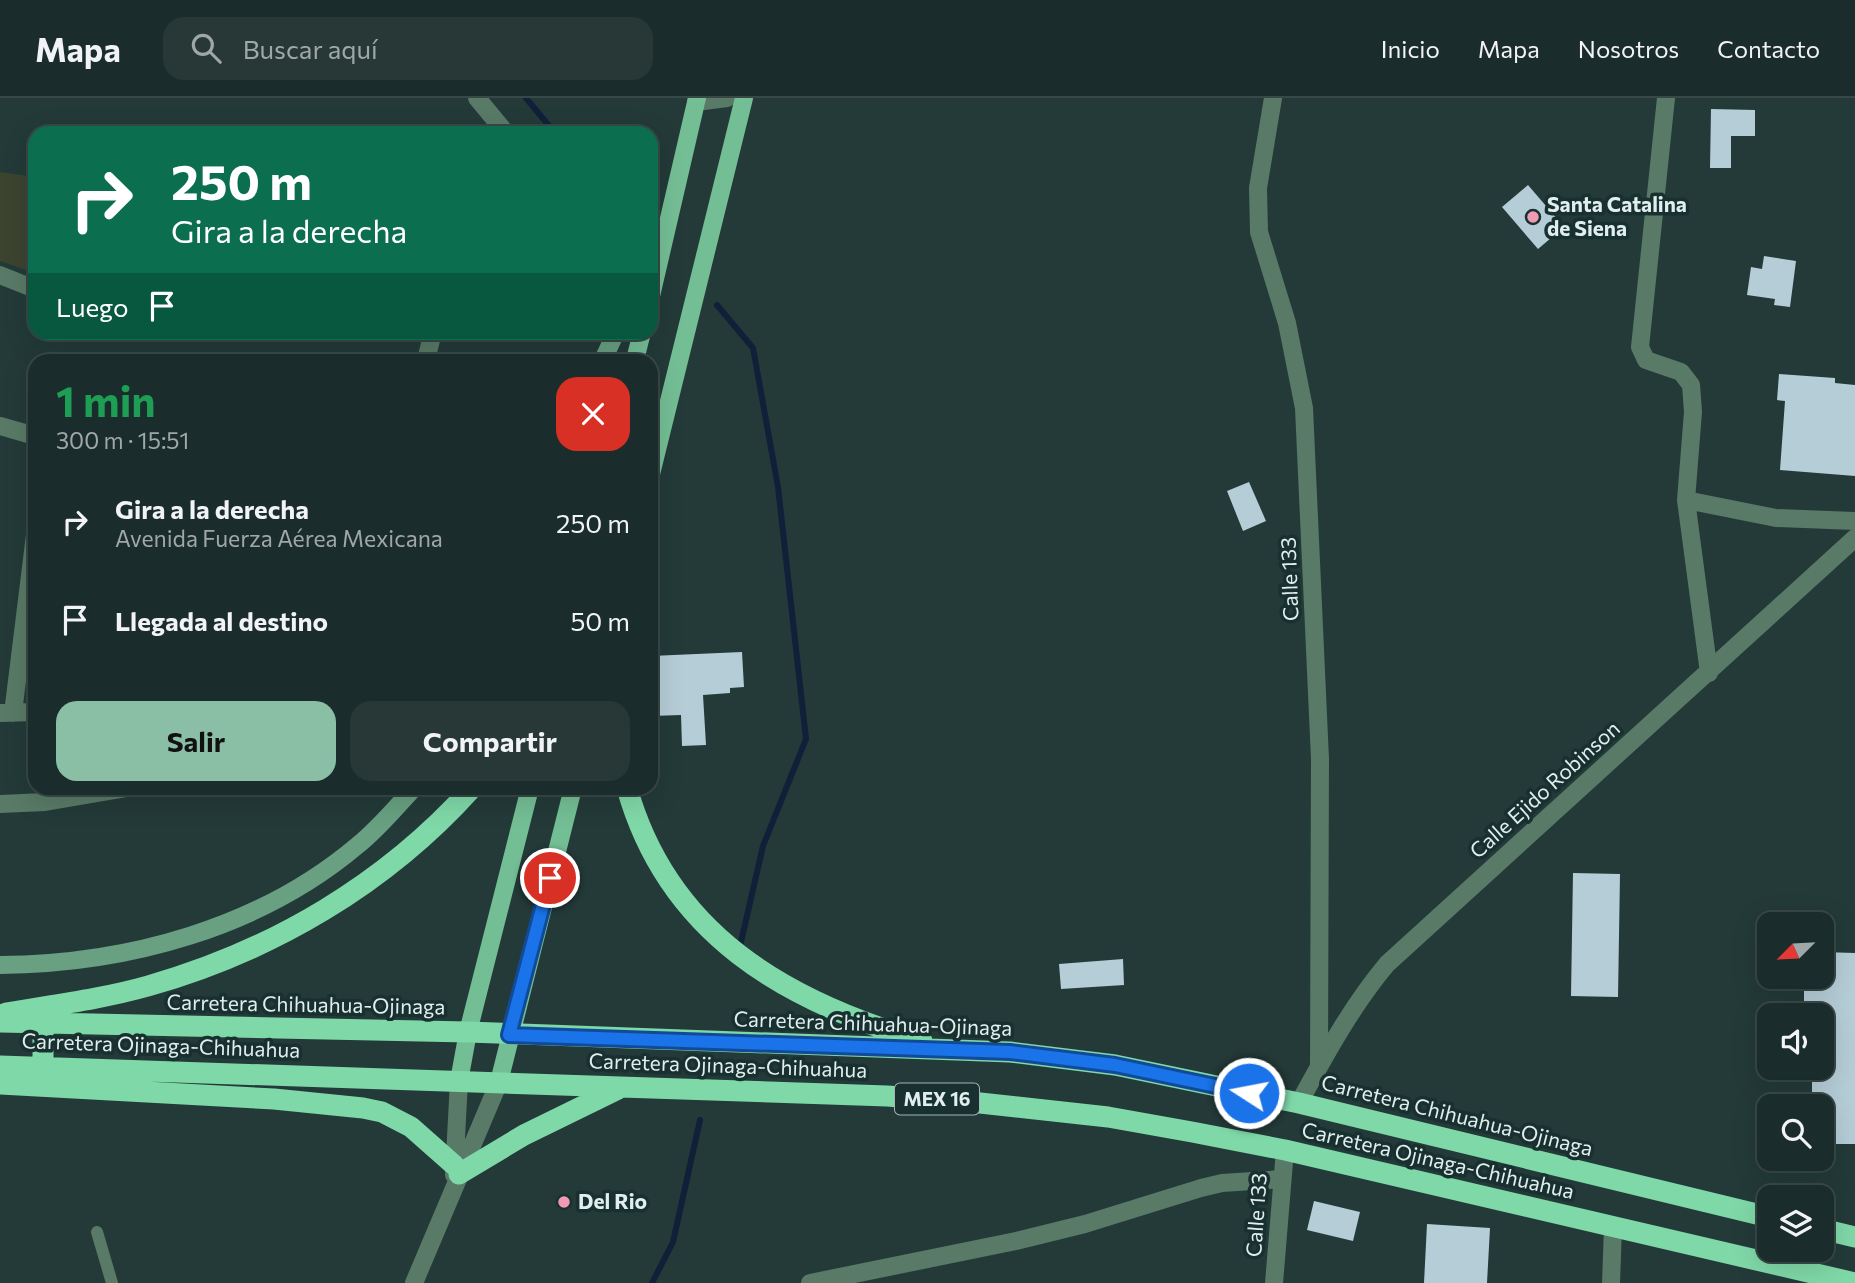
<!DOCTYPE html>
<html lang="es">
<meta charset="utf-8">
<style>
:root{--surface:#1a2c2b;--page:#273837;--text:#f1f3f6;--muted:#9fa7a9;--line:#384847;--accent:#8abfa5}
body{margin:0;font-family:Commissioner,sans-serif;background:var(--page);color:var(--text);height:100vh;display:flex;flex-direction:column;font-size:26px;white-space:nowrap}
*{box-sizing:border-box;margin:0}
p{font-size:23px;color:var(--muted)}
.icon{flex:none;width:38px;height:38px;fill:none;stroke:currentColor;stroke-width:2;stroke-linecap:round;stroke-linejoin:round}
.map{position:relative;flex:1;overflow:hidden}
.sheet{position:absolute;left:28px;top:256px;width:630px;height:441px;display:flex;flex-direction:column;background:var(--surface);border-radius:21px;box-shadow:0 7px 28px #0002,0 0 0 2px var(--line)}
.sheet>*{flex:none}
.guide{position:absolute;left:28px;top:28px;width:630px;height:214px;border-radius:21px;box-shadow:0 7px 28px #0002,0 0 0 2px var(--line);background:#0b6e4f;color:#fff;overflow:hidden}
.needle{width:46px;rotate:246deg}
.buttons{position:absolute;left:1757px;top:814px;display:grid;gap:14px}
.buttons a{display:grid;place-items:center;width:77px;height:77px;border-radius:14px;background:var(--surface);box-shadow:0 7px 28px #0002,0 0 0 2px var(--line);font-size:35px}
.pin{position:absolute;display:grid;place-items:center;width:60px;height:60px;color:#fff;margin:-30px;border:4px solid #fff;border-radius:50%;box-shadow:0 2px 7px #0007}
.me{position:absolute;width:77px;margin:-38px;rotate:281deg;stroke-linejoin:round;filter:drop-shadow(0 0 5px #0008)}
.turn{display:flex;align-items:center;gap:24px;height:147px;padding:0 28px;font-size:32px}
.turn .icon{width:91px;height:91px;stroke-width:2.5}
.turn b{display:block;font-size:49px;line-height:60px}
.then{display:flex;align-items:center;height:66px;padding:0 28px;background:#0003;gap:14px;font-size:26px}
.round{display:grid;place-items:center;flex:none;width:74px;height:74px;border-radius:21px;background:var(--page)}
.overview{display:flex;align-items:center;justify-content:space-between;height:119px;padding:0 28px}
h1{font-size:42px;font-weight:700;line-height:52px;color:#1e9e55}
.button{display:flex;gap:14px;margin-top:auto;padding:14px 28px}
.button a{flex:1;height:80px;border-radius:21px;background:var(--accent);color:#111;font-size:28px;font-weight:700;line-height:80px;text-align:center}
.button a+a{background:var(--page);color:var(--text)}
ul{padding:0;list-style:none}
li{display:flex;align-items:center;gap:21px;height:98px;padding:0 28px}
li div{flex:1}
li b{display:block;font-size:26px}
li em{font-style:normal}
header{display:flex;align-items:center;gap:42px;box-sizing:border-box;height:98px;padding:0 35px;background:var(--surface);border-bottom:2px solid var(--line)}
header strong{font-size:33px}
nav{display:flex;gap:38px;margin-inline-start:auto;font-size:24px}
.search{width:490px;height:63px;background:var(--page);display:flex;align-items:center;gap:18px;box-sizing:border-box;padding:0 24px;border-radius:21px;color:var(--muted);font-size:26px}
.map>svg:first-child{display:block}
.green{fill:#3c4430}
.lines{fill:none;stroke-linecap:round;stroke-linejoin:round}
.stream{stroke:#112039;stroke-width:6}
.building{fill:#b5cdd7}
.lane{stroke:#587a66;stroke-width:12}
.street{stroke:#587a66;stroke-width:18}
.secondary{stroke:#68a081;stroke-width:18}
.primary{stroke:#74be95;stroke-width:18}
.highway{stroke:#7fd8a8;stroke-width:21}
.route-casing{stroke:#114b97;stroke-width:18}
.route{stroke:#1a73e8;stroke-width:12}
.poi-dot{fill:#f19ab3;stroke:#18302f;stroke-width:2.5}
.labels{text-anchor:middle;stroke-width:7;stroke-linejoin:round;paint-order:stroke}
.shield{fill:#18302f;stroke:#a4b5b4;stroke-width:2}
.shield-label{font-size:19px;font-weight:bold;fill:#e0eeed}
.poi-label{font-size:21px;font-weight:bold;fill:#e0eeed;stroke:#18302f;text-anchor:start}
.street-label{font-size:21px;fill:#e0eeed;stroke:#18302f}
</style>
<header>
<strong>Mapa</strong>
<div class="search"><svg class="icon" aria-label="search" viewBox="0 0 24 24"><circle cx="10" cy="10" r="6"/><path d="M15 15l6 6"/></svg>Buscar aquí</div>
<nav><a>Inicio</a><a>Mapa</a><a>Nosotros</a><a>Contacto</a></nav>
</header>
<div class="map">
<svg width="1855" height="1185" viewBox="0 0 1855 1185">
<rect width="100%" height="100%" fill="#233a39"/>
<!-- green -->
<path class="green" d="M 0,74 L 35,79 L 35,175 L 0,163 Z"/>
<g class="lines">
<!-- stream -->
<path class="stream" d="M 526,0 L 555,35
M 717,207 L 753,250 L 778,389 L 806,641 L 763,748 L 741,844
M 652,1185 L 673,1144 L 700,1022"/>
</g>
<!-- building -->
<path class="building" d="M 1711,11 L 1755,12 L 1755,38 L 1731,38 L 1731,70 L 1710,70 Z
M 1528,87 L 1564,129 L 1538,151 L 1502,109 Z
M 1764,158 L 1796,163 L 1790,209 L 1774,207 L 1775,201 L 1747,197 L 1751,169 L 1762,171 Z
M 1779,276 L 1835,280 L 1835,285 L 1855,287 L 1855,378 L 1780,372 L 1785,303 L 1777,302 Z
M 1249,384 L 1266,423 L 1243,433 L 1227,393 Z
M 742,554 L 744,589 L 730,590 L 730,595 L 703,597 L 706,647 L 682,648 L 681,617 L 651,618 L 651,558 Z
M 1573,775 L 1620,776 L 1618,899 L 1571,898 Z
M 1822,854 L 1855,855 L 1855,1046 L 1822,1046 L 1822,1008 L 1812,1008 L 1812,970 L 1822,970 L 1822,917 L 1804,917 L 1804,882 L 1819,882 L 1819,878 L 1822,878 Z
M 1123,861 L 1124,887 L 1061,891 L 1059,866 Z
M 1314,1103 L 1360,1114 L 1353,1143 L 1307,1132 Z
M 1427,1126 L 1490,1130 L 1487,1185 L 1424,1185 Z"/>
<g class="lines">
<!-- lane -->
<path class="lane" d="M 97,1134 L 112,1185"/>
<!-- street -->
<path class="street" d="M 477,0 L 506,35
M 1273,0 L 1258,90 L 1259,134 L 1287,225 L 1304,310 L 1320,661 L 1319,967
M 1666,0 L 1640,249 L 1646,262 L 1681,274 L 1691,287 L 1693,314 L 1686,402 L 1709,575
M 696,4 L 727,0
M 0,177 L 35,191
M 426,262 L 433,234
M 0,328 L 35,338
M 1686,402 L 1776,420 L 1855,423
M 0,615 L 35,614
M 13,615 L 35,437
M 0,706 L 45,704 L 127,690
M 1299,1005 C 1326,956 1351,909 1387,866 L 1855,440
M 454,1077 L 459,983
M 414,1185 L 499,984
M 810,1185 L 1016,1143 L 1085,1126 L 1201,1090 L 1222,1085 L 1282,1081
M 1274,1185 L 1285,1052
M 1611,1185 L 1613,1129"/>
<!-- secondary -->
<path class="secondary" d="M 603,262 L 616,234
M 0,867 C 127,866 260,830 358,747 C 379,730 396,709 414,690"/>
<!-- primary -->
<path class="primary" d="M 651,198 L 697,0
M 635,262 L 642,234
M 651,376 L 744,0
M 459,983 L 468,934 L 530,690
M 499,984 L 573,690"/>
<!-- highway -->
<path class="highway" d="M 627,690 C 668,836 785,903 922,943
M 6,915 C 53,907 102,901 148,888 C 272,853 386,786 472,690
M 0,924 L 468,934 L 1010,954 L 1115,967 L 1299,1005 L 1769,1119
M 0,968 L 887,998 L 971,1004 L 1108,1019 L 1192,1034 L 1285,1052 L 1855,1185
M 43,969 L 43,925
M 0,986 L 274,1001 L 363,1010 L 382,1014 L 411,1029 L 454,1067
M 459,1076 L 524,1037 L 618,991
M 1822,1131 L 1855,1139"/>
</g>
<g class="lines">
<defs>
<path id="route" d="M 550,780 L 509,937 L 1010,954 L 1115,967 L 1249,995"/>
</defs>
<!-- route casing -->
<use href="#route" class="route-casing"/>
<!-- route -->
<use href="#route" class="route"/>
</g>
<!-- markers -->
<g class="poi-dot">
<circle cx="1533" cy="119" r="7"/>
<circle cx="564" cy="1104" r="7"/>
</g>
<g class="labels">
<!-- shield labels -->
<rect class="shield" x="895" y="985.5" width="84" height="31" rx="5"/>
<g class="shield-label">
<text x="937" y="1008">MEX 16</text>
</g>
<!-- poi labels -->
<g class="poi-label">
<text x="1547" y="114">Santa Catalina<tspan x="1547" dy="24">de Siena</tspan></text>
<text x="578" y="1111">Del Rio</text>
</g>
<!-- street labels -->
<g class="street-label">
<text transform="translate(1290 481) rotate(-92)" y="7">Calle 133</text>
<text transform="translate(1545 692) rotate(-42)" y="7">Calle Ejido Robinson</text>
<text transform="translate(306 907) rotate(1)" y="7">Carretera Chihuahua-Ojinaga</text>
<text transform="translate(873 926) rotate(2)" y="7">Carretera Chihuahua-Ojinaga</text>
<text transform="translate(161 948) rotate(2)" y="7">Carretera Ojinaga-Chihuahua</text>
<text transform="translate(728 968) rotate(2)" y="7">Carretera Ojinaga-Chihuahua</text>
<text transform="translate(1457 1018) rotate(14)" y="7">Carretera Chihuahua-Ojinaga</text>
<text transform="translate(1438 1063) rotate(13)" y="7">Carretera Ojinaga-Chihuahua</text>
<text transform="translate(1257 1117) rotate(-86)" y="7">Calle 133</text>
</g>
</g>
</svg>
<div class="buttons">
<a><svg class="needle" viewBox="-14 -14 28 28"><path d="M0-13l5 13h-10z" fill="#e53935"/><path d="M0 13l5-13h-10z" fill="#9fa7a9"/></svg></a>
<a><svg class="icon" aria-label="sound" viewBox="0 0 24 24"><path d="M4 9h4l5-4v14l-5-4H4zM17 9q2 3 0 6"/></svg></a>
<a><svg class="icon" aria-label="search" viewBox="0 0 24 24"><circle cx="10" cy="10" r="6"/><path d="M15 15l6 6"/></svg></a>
<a><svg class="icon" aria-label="layers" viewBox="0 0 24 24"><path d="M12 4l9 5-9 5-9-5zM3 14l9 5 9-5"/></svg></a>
</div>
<div class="pin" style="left:550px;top:780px;background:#d93025"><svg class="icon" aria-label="arrive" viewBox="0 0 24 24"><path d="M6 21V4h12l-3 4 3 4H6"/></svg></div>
<svg class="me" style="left:1249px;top:995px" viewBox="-20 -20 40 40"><circle r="17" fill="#1a73e8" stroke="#fff" stroke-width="3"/><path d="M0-11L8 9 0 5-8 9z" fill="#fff"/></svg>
<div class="guide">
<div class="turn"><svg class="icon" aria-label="right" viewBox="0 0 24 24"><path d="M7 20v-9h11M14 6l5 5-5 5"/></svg><div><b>250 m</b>Gira a la derecha</div></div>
<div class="then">Luego<svg class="icon" aria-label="arrive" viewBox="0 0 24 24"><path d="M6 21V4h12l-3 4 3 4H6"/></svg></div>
</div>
<section class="sheet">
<div class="overview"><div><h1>1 min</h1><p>300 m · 15:51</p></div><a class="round" style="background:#d93025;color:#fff"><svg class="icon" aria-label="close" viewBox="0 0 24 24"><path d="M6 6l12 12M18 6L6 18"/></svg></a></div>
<ul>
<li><svg class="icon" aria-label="right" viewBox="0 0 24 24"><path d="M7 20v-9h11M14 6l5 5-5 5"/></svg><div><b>Gira a la derecha</b><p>Avenida Fuerza Aérea Mexicana</p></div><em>250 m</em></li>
<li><svg class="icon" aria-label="arrive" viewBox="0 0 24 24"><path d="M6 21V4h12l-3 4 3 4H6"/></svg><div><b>Llegada al destino</b></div><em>50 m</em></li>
</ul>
<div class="button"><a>Salir</a><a>Compartir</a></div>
</section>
</div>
